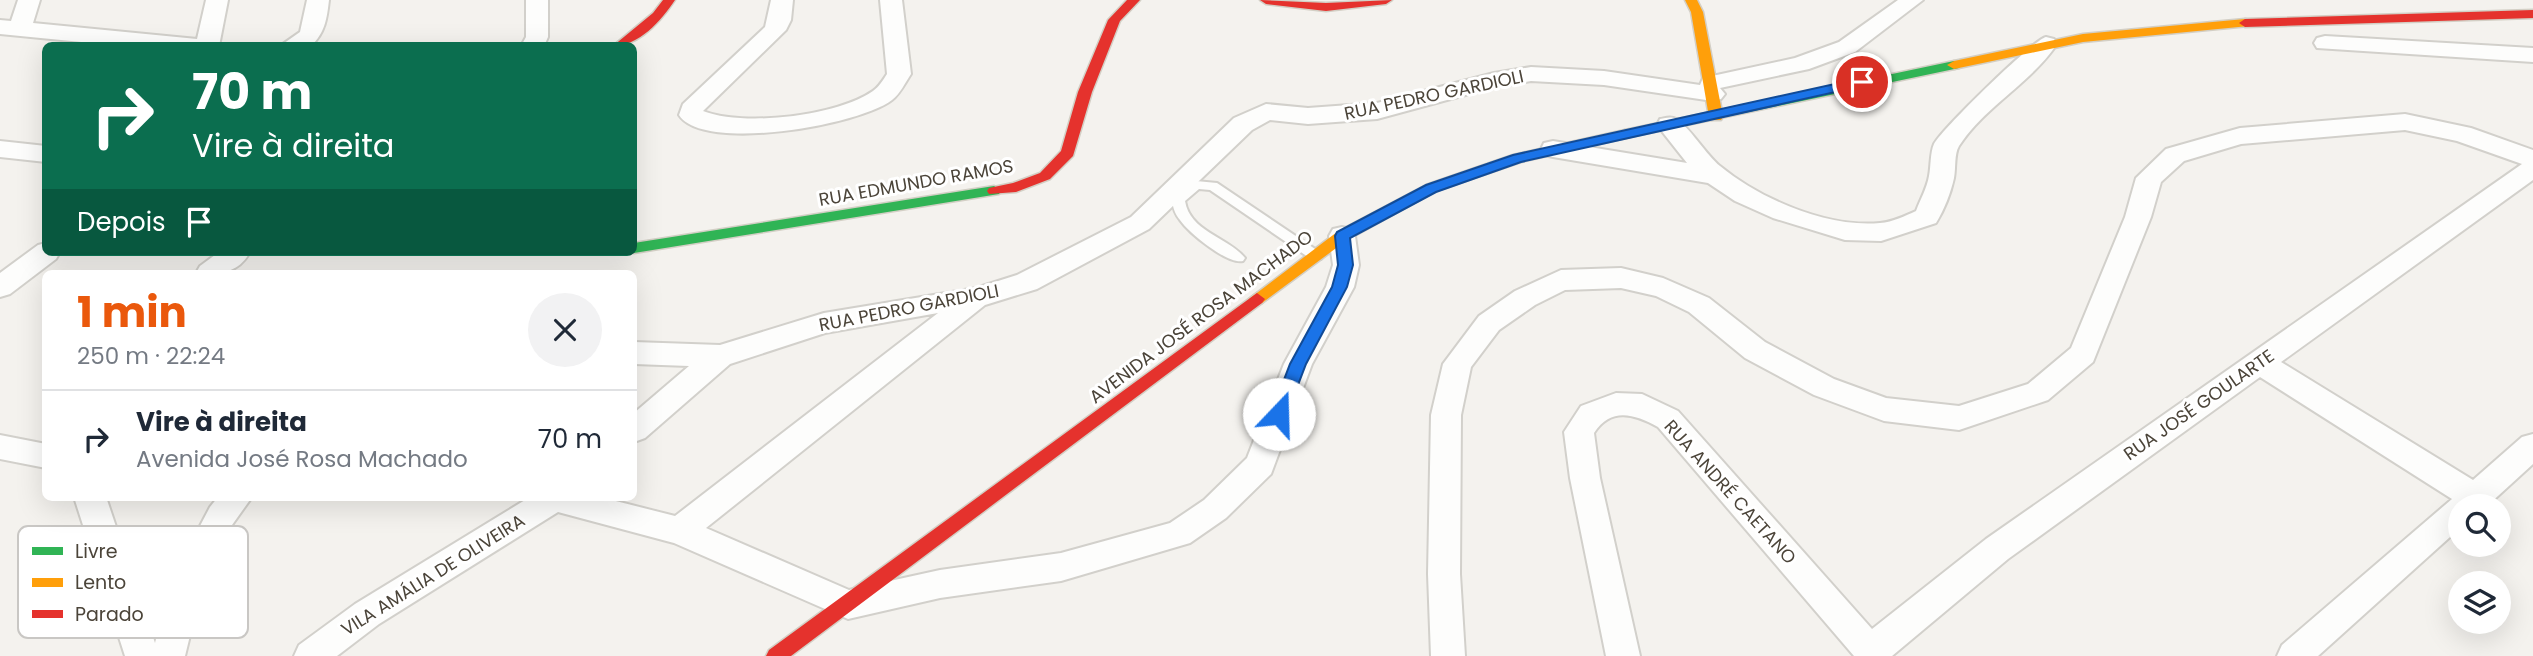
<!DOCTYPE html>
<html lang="pt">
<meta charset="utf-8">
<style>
:root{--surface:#fff;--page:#f2f2f3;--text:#1f2937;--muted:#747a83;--line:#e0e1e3;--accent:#ea580c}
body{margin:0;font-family:Poppins,sans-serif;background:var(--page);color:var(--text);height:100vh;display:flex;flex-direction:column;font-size:26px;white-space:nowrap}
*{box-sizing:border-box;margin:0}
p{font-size:23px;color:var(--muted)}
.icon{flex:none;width:38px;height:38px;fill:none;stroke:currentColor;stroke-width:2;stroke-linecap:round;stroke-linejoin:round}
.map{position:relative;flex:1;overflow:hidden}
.drawer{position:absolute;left:42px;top:270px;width:595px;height:231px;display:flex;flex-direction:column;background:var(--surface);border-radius:10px;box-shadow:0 7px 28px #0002}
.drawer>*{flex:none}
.banner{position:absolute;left:42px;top:42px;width:595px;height:214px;border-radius:10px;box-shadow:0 7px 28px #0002;background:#0b6e4f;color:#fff;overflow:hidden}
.buttons{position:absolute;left:2448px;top:494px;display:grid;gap:14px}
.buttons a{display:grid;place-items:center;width:63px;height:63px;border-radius:50%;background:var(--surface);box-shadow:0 7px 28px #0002;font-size:35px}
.pin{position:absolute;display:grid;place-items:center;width:60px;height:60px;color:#fff;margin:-30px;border:4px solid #fff;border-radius:50%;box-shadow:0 2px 7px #0007}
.me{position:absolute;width:77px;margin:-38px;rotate:21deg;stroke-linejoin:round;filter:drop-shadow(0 0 5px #0008)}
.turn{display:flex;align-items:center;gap:24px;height:147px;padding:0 35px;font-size:32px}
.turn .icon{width:91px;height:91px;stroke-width:2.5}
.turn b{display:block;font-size:49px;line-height:60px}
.then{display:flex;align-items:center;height:66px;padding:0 35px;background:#0003;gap:14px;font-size:26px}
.round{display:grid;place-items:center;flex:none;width:74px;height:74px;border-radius:37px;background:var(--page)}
.overview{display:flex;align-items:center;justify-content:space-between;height:119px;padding:0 35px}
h1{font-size:42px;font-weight:700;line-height:52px;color:var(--accent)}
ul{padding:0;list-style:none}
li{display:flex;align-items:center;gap:21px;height:98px;padding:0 35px;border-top:2px solid var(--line)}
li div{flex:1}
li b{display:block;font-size:26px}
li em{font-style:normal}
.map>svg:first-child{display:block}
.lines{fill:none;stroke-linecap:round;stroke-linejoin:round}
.lane-casing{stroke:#d2d0cb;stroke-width:4}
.street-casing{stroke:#d2d0cb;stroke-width:4}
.fast-casing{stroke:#d3cfc5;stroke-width:3}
.slow-casing{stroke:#d3cfc5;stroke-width:3}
.jam-casing{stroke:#d3cfc5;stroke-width:3}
.lane{fill:#fdfdfc;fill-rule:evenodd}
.street{fill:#fdfdfc;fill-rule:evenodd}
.fast{fill:#30b455;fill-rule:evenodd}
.slow{fill:#ff9f0a;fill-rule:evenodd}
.jam{fill:#e5322d;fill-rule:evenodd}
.route{fill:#1a73e8;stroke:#114b97;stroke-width:2}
.labels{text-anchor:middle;stroke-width:6;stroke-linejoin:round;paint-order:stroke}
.street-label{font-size:18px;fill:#4b4439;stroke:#fff}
.key{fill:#fff;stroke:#c9c7c4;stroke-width:2}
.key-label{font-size:19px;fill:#4b4439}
</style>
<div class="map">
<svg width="2533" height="656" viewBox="0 0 2533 656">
<rect width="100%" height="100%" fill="#f4f2ee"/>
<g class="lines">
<defs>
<path id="lane" d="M 1196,181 L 1217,183 L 1321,253 L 1323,256 L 1321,259 L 1311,259 L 1210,190 L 1199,189 L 1185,201 C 1190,232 1228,237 1245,258 L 1243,261 C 1228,265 1189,233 1180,220 C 1175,214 1173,208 1172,200 L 1173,197 Z"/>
<path id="street" d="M 18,0 L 40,0 L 33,23 L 197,39 L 206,0 L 228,0 L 219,46 L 122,46 L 0,34 L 0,20 L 11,21 Z
M 307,0 L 329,0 C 327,18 325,33 311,46 L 280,46 L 300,32 Z
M 526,0 L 548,0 L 548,37 L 544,46 L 521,46 L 526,37 Z
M 771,0 L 793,0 L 791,20 L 786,30 L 703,111 C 744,127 837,116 873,91 C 879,87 883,80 887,74 L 880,0 L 902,0 L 911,74 C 905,83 900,94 892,100 C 860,125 703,153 679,115 L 683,104 L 765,27 Z
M 1898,0 L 1923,0 L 1855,52 L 1809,69 L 1720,88 L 1725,94 L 1721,99 L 1713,101 L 1604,85 L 1531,81 L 1495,87 L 1377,119 L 1308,124 L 1270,120 L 1252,130 L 1149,229 L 1037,289 L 985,305 L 706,528 L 849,590 L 940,570 L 1061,553 L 1170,523 L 1204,500 L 1247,458 L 1284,364 L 1326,287 L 1333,265 L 1329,236 L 1333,229 L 1342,227 L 1351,229 L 1355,236 L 1359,265 L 1354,287 L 1312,364 L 1271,474 L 1226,518 L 1190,543 L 1061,581 L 940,598 L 848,619 L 674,543 L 558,512 L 379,624 L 337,656 L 294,656 L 299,645 L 355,604 L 530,497 L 600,497 L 675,516 L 938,313 L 825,333 L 730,364 L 645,438 L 634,442 L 634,413 L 689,366 L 634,364 L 634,342 L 720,345 L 824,313 L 976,288 L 1017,275 L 1131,217 L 1234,118 L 1266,104 L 1308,108 L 1377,103 L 1494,73 L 1531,67 L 1604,71 L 1700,85 L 1703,78 L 1795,58 L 1839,42 Z
M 2325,36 L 2533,48 L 2533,62 L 2317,48 L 2314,43 L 2317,38 Z
M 2046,37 L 2054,39 L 2057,44 C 2031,83 1985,106 1959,146 C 1954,154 1956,168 1954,178 C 1951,192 1944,210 1936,223 L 1881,241 L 1845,240 L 1773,218 L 1735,201 L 1708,183 L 1553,157 L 1544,155 L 1541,149 L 1544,143 L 1553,141 L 1687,163 L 1657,125 L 1660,119 C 1666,118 1671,116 1676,119 C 1688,125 1707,156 1720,166 C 1760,199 1827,228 1880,223 C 1893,222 1905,216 1916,211 C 1920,200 1927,188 1929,176 C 1931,166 1930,153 1934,144 C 1943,128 2033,40 2046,37 Z
M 2405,114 L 2471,128 L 2533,150 L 2533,180 L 2281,362 L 2473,480 L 2522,437 L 2533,434 L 2533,464 L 2487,506 L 2460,506 L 2460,528 L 2318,656 L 2277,656 L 2282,645 L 2452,499 L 2260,377 L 2008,559 L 1892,656 L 1854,656 L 1658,427 C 1634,414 1611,407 1594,433 L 1600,478 L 1640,656 L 1606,656 L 1570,478 L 1564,432 L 1581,406 L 1616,393 L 1642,394 L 1678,411 L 1872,629 L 1986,539 L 2522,164 L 2457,141 L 2405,130 L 2241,144 L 2184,161 L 2161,182 L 2151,217 L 2093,362 L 2048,400 L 1959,430 L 1884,421 L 1814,395 L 1745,358 L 1689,312 L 1656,296 L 1621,288 L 1565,290 L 1535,305 L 1499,330 L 1471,367 L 1461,415 L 1460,574 L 1465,656 L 1431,656 L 1428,574 L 1431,415 L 1443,364 L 1479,316 L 1515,291 L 1561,270 L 1621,268 L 1663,278 L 1709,298 L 1765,342 L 1834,379 L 1886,398 L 1959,406 L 2028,384 L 2071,348 L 2125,217 L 2136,178 L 2166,149 L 2240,128 Z
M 0,141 L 46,146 L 46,162 L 0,157 Z
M 46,243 L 46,252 L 60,252 L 56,259 L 10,294 L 0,297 L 0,273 L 38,245 Z
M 219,252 L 250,252 C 237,275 220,273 196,273 L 200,266 Z
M 0,435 L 46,444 L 46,468 L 0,459 Z
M 74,497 L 106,497 L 155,643 L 171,581 L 210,507 L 218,497 L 252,497 L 232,525 L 203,582 L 185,656 L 125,656 Z"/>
<path id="fast" d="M 1954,61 L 1961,65 L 1959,68 L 1625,138 L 1618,134 L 1625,130 Z
M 994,186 L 1001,191 L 999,194 L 634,253 L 630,252 L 634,252 L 634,243 Z"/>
<path id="slow" d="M 1685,0 L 1697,0 L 1703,12 L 1723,117 L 1721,120 L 1711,120 L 1709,117 L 1691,12 Z
M 2245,19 L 2249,20 L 2249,26 L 2083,42 L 1954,69 L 1947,65 L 1954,61 L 2083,34 Z
M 1625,130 L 1632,134 L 1630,137 L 1521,162 L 1436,191 L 1347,240 L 1262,303 L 1257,305 L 1249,299 L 1337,232 L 1426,185 L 1513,155 Z"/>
<path id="jam" d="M 663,0 L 675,0 C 661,21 639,46 613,46 L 653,13 Z
M 1127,0 L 1140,0 L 1120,21 L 1092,92 L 1073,156 L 1050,179 L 1016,192 L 989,194 L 987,191 L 989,188 L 1013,183 L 1040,173 L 1061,151 L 1078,92 L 1108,20 Z
M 1260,0 L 1326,3 L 1392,0 L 1386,4 L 1326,11 L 1266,4 Z
M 2533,10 L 2533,18 L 2245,27 L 2239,23 L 2245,19 Z
M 1257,293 L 1265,299 L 1262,303 L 791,656 L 766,656 L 769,650 Z"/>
</defs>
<!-- lane casing -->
<use href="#lane" class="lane-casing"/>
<!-- street casing -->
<use href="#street" class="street-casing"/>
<!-- fast casing -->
<use href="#fast" class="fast-casing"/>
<!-- slow casing -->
<use href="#slow" class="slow-casing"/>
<!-- jam casing -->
<use href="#jam" class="jam-casing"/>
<!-- lane -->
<use href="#lane" class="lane"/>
<!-- street -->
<use href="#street" class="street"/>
<!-- fast -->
<use href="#fast" class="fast"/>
<!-- slow -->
<use href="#slow" class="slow"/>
<!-- jam -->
<use href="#jam" class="jam"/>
</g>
<!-- route -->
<path class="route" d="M 1862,78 L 1867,79 L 1867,85 L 1521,162 L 1436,192 L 1350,238 L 1353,265 L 1347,287 L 1306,364 L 1285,419 L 1273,419 L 1271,414 L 1290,364 L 1332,287 L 1338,265 L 1335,236 L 1337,232 L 1426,185 L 1513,155 Z"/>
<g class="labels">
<!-- street labels -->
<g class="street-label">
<text transform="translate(1434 95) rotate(-12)" y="6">RUA PEDRO GARDIOLI</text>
<text transform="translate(916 183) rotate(-10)" y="6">RUA EDMUNDO RAMOS</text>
<text transform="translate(909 308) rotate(-11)" y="6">RUA PEDRO GARDIOLI</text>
<text transform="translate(1201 317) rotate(-37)" y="6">AVENIDA JOSÉ ROSA MACHADO</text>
<text transform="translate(2199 405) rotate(-35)" y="6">RUA JOSÉ GOULARTE</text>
<text transform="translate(1730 492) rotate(48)" y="6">RUA ANDRÉ CAETANO</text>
<text transform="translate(433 575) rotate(-32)" y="6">VILA AMÁLIA DE OLIVEIRA</text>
</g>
</g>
<!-- legend -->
<rect x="18" y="526" width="230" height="112" rx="10" class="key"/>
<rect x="32" y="547" width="31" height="8" fill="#30b455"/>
<rect x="32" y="578" width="31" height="9" fill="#ff9f0a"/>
<rect x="32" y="610" width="31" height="8" fill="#e5322d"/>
<g class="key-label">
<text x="75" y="558">Livre</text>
<text x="75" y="589">Lento</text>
<text x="75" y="621">Parado</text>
</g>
</svg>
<div class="buttons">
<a><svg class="icon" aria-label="search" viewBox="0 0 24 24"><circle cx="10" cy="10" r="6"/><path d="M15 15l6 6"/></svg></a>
<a><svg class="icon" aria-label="layers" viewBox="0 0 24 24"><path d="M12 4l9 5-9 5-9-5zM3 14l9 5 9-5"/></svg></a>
</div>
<div class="pin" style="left:1862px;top:82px;background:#d93025"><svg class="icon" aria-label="arrive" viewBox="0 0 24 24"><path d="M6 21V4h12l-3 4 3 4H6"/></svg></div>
<svg class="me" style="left:1279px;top:414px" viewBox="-20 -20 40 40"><circle r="19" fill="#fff"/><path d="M0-13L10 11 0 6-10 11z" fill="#1a73e8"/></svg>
<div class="banner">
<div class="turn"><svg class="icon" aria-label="right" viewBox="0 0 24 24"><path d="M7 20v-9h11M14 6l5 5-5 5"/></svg><div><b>70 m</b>Vire à direita</div></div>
<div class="then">Depois<svg class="icon" aria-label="arrive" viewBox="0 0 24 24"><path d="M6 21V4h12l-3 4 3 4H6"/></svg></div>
</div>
<section class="drawer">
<div class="overview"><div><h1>1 min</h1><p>250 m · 22:24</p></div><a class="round"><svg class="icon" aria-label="close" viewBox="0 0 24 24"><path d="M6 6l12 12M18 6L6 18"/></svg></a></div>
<ul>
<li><svg class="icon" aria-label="right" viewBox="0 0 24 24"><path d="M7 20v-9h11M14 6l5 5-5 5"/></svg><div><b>Vire à direita</b><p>Avenida José Rosa Machado</p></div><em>70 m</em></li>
</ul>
</section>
</div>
